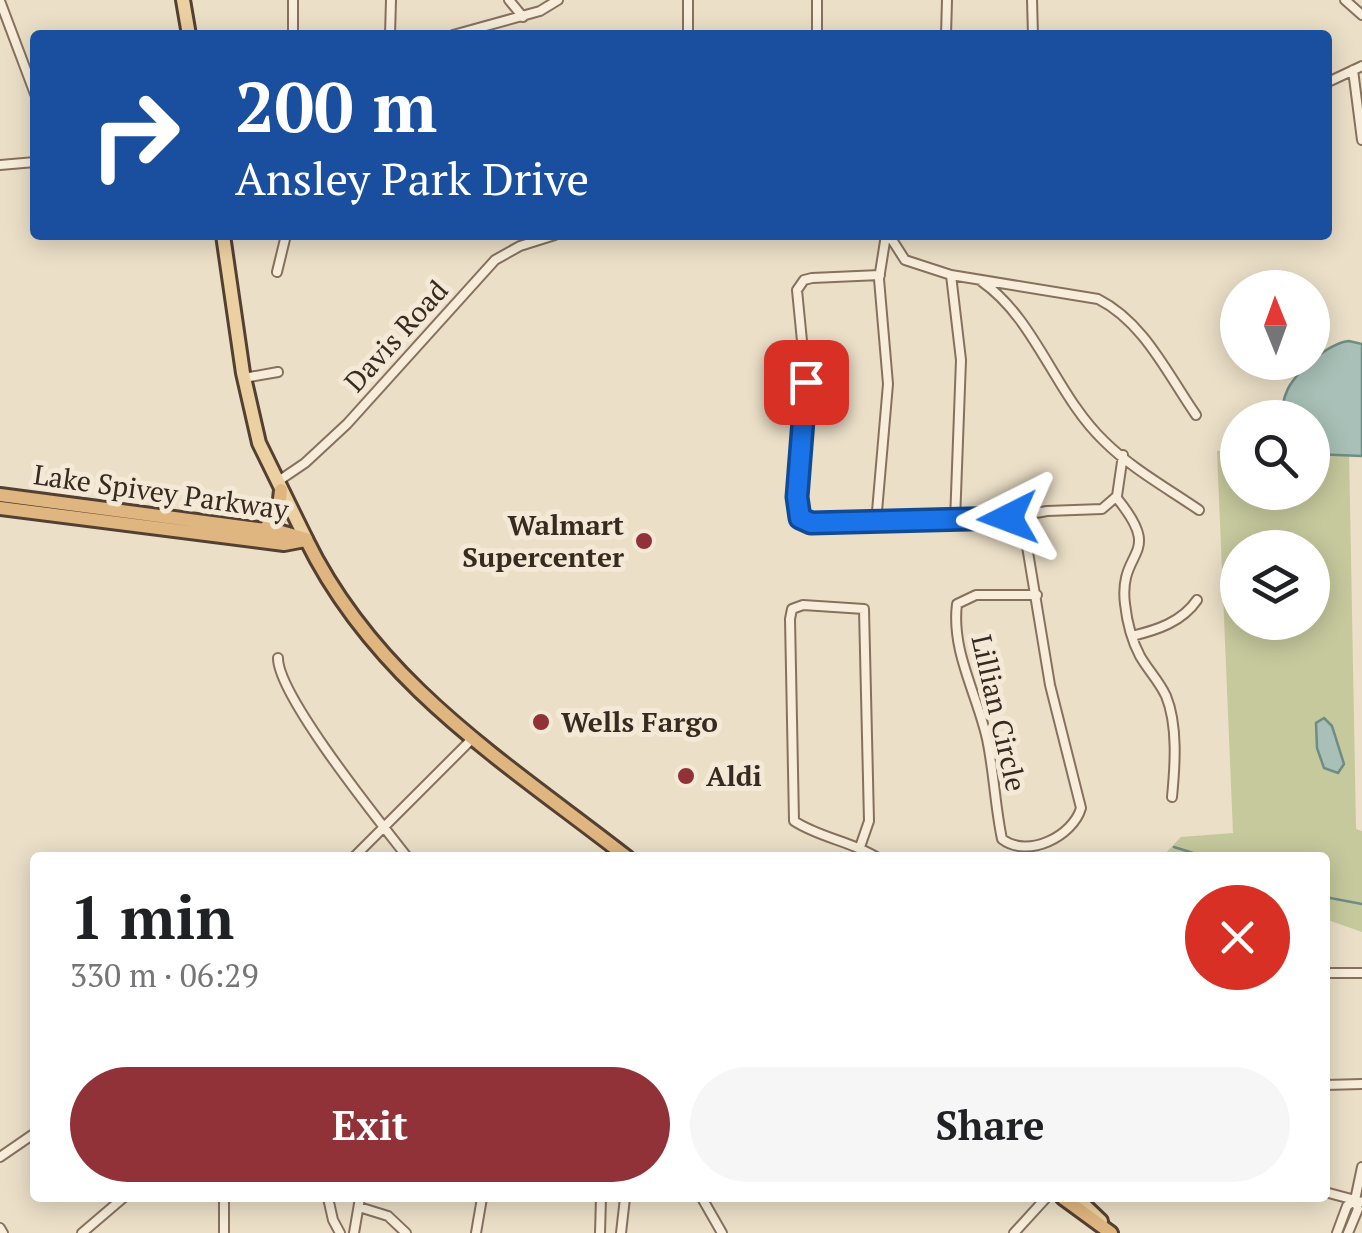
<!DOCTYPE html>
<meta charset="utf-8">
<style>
:root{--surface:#fff;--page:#f6f6f6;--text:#202124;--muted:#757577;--accent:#913238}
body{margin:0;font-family:"PT Serif",serif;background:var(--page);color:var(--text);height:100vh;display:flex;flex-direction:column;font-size:38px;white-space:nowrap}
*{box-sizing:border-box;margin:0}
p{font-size:32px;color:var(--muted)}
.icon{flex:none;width:55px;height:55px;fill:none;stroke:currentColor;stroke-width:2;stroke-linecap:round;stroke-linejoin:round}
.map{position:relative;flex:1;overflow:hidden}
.details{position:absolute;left:30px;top:852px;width:1300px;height:350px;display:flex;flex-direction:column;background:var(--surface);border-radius:10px;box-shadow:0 5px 25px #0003}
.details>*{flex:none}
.top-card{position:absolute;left:30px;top:30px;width:1302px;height:210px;border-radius:10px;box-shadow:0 5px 25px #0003;background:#1a4fa0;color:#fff;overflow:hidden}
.needle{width:65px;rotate:359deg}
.controls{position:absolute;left:1220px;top:270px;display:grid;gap:20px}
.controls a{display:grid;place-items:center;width:110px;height:110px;border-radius:50%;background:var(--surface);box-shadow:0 5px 25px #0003;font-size:50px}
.pin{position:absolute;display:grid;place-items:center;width:85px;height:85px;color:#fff;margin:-42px;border-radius:20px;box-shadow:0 5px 15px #0006}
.me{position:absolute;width:110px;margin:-55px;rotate:267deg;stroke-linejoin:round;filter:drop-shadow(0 0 8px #0008)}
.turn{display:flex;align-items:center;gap:35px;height:210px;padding:0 40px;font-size:45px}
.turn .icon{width:130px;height:130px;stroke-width:2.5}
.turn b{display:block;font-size:70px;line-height:85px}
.round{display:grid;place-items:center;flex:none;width:105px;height:105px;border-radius:52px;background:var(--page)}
.head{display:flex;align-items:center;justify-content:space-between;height:170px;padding:0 40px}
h1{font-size:60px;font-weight:600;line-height:75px}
.primary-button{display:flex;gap:20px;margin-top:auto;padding:20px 40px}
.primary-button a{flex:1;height:115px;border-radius:60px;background:var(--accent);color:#fff;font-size:40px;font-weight:600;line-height:115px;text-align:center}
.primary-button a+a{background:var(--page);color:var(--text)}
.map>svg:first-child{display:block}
.green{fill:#c6c99c;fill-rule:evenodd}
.water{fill:#a8c0b7;stroke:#6f8d84;stroke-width:2.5}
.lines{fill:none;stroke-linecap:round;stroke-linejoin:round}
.stream{stroke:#6f8d84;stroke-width:2.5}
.minor-casing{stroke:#86715e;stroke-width:12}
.primary-casing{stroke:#544032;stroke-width:18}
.trunk-casing{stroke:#544032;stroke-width:18}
.minor{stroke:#f7edda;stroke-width:8}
.primary{stroke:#ebd1a2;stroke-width:12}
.trunk{stroke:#e0b680;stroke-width:12}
.route-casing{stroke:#114b97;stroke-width:25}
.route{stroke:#1a73e8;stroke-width:18}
.poi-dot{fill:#913238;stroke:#f3e9d6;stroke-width:4}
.labels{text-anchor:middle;stroke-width:10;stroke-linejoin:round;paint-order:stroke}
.street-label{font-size:28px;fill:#372a20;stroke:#f3e9d6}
.poi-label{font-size:28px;font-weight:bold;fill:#372a20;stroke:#f3e9d6;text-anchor:start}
</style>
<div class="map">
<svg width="1362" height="1233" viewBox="0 0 1362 1233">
<rect width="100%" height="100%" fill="#ebdfc7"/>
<!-- green -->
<path class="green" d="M 1349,448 L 1356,829 L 1362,831 L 1362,932 L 1325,919 L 1325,858 L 1161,858 L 1181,837 L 1233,833 L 1217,451 L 1237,450 L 1238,492 L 1312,492 L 1313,449 ZM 1238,548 L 1312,548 L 1312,622 L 1238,622 Z"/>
<!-- water -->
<path class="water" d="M 1349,341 L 1362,344 L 1362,456 L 1313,454 L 1312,418 L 1280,417 C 1282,407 1284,394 1290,385 C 1301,368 1329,343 1349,341 Z
M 1324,718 L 1332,726 L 1344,764 L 1338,773 L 1324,768 L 1317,748 L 1316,723 Z"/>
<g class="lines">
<!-- stream -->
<path class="stream" d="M 1174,847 L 1209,858
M 1325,897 L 1362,904"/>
<defs>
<path id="minor" d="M 509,0 L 523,17
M 1032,0 L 1033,35
M 1345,0 L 1362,15
M 0,1 L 35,94
M 293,35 L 293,0
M 390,35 L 391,0
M 453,35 L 540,11 L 558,0
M 688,35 L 688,0
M 817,35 L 817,0
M 946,35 L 947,0
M 1353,70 L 1362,140
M 1328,82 L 1362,66
M 0,165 L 35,162
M 889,235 L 905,260 L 951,275 L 1098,299 C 1144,322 1168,375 1196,415
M 277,272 L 286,235
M 880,275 L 812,278 L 804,280 L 797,290 L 806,382 L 797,497 L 800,518 L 811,523 L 1008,518 L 1047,511 L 1102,509 L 1117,496 L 1123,455
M 951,275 L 961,360 L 955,521
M 981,281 C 1036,319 1055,394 1104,441 C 1131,468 1167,488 1199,510
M 244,378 L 278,372
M 277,482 L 305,463 L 347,424 L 495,260 L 520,246 L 555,235
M 1116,497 C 1166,558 1118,547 1125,604 C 1127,622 1132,641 1140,656 C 1148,670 1159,681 1166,696 C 1178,725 1175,766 1172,797
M 1022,516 L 1050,685 L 1081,808 C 1073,836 1028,859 1002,839 C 995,806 994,772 987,739 C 977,694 951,651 957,604 L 976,595 L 1037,595
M 876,523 L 888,384 L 879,279 L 886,235
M 1132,636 C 1157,630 1182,622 1197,600
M 278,658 C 278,696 380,822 408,858
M 860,847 L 869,821 L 864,609 L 803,605 L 792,609 L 790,619 L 794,821 C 820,838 851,841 878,858
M 353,858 L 473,738
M 1325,973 L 1362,973
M 1325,1085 L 1362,1084
M 0,1157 L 35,1133
M 1325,1192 L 1362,1202
M 224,1198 L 224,1233
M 328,1198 L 333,1220 L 340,1233
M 702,1198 L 722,1233
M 359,1207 L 388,1216 L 406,1233
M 0,1228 L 3,1233
M 82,1233 L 123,1198
M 354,1233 L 360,1198
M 476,1233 L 482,1198
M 600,1233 L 601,1198
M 621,1233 L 625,1198
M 1014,1233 L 1046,1198
M 1337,1233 L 1347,1206 L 1355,1200
M 1348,1233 L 1358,1209 L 1355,1200 L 1362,1167"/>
<path id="primary" d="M 183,0 L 189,35
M 223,235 L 243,373 L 259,443 L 306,539
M 1077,1198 L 1101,1221"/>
<path id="trunk" d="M 0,495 L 281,532 L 306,539
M 0,508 L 284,544 L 305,540
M 263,530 L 278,517 L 281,490
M 306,539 C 376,683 505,762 628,858
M 1063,1198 L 1111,1233"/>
</defs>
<!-- minor casing -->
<use href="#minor" class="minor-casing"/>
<!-- primary casing -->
<use href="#primary" class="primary-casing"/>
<!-- trunk casing -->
<use href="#trunk" class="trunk-casing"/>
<!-- minor -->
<use href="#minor" class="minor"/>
<!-- primary -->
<use href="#primary" class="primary"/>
<!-- trunk -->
<use href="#trunk" class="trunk"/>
</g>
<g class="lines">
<defs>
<path id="route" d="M 806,382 L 797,497 L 800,518 L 811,523 L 1008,518"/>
</defs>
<!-- route casing -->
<use href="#route" class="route-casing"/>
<!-- route -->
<use href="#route" class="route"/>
</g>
<!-- markers -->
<g class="poi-dot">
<circle cx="644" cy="541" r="10"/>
<circle cx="541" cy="722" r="10"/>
<circle cx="686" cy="776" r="10"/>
</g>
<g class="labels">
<!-- street labels -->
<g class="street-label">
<text transform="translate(396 336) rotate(-48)" y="10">Davis Road</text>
<text transform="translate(161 492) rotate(8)" y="10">Lake Spivey Parkway</text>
<text transform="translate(999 713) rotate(77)" y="10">Lillian Circle</text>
</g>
<!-- poi labels -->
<g class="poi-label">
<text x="624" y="535" text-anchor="end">Walmart<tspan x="624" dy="32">Supercenter</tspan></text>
<text x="561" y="732">Wells Fargo</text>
<text x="706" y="786">Aldi</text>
</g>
</g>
</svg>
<div class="controls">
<a><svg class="needle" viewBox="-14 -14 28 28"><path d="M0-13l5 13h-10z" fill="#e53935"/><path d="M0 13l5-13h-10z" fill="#757577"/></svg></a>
<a><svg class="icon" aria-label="search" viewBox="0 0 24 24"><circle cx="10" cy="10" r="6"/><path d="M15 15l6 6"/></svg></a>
<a><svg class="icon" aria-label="layers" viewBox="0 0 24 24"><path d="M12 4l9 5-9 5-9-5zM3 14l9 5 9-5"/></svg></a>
</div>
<div class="pin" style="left:806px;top:382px;background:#d93025"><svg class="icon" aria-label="arrive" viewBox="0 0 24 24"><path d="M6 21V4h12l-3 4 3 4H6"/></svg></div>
<svg class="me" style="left:1008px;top:518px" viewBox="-20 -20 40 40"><path d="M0-17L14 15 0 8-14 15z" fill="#1a73e8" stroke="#fff" stroke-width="4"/></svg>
<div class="top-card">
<div class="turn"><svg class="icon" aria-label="right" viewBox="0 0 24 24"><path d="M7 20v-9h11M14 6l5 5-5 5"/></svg><div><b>200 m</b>Ansley Park Drive</div></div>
</div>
<section class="details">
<div class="head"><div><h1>1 min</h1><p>330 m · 06:29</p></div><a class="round" style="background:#d93025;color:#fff"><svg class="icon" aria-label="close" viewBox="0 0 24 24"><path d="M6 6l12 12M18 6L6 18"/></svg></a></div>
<div class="primary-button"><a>Exit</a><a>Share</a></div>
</section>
</div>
